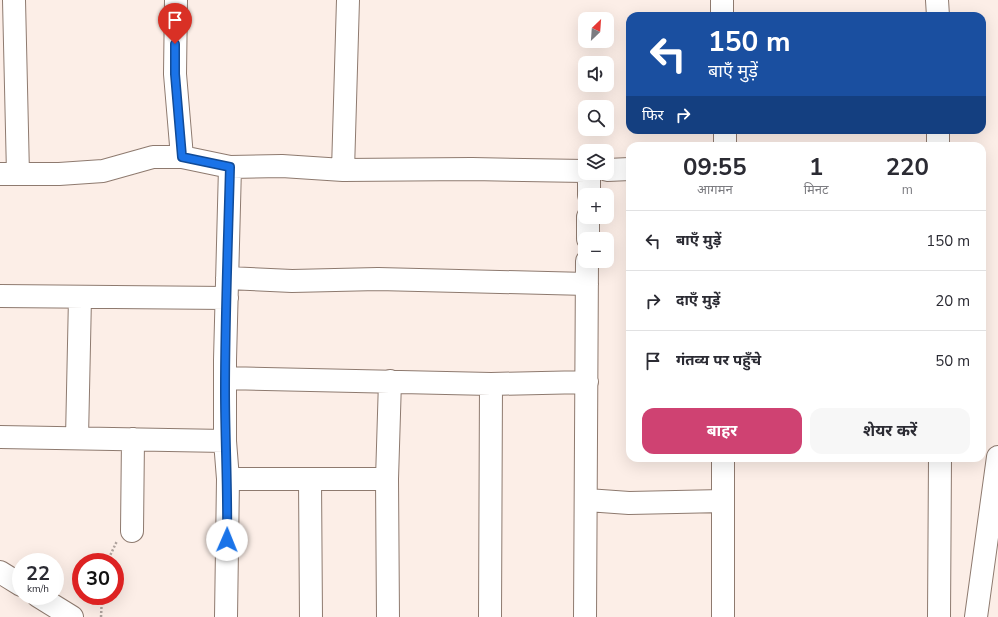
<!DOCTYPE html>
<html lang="hi">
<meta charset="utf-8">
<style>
:root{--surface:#fff;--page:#f7f7f7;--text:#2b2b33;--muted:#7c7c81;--line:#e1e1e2;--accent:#cf4272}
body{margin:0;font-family:"Nunito Sans","Noto Sans Devanagari",sans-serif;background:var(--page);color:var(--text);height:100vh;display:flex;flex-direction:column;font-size:15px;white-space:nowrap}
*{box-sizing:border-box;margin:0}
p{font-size:13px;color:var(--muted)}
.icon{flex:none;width:22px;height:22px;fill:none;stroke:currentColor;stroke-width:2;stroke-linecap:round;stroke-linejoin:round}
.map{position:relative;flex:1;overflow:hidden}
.side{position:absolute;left:626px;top:142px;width:360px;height:320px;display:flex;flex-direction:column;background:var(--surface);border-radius:12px;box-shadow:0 4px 16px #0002}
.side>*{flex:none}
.guide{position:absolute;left:626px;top:12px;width:360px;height:122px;border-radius:12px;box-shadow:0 4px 16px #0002;background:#1a4fa0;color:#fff;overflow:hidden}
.needle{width:26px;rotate:25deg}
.fabs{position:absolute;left:578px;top:12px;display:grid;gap:8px}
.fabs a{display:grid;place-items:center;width:36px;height:36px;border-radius:8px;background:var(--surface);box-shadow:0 4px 16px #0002;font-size:20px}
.speed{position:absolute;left:12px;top:553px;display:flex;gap:8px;font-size:20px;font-weight:700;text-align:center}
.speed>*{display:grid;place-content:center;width:52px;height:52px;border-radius:50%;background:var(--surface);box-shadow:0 4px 16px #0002;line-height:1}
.speed small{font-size:10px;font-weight:400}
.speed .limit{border:6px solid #d22;background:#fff;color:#111}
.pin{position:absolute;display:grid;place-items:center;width:34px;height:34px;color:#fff;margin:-41px -17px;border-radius:50% 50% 50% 0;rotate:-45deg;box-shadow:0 0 4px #0007}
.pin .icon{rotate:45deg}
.me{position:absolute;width:44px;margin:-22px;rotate:1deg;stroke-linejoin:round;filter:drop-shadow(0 0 3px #0008)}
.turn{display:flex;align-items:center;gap:14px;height:84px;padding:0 16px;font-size:18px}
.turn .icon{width:52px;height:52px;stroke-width:2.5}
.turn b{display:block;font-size:28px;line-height:34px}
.then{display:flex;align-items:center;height:38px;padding:0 16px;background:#0003;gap:8px;font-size:15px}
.eta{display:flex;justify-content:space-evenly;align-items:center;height:68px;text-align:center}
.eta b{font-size:24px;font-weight:700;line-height:28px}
.action{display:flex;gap:8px;margin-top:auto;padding:8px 16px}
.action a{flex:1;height:46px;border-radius:12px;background:var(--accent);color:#fff;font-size:16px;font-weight:700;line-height:46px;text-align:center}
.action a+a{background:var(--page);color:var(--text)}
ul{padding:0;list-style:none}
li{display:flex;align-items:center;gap:12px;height:60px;padding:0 16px;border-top:1px solid var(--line)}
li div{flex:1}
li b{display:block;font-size:15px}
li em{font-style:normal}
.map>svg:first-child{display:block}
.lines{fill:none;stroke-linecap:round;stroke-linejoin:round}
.minor-casing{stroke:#8e7a6f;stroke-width:24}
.path{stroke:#aea29d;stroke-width:2.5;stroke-dasharray:2 2;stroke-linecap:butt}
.minor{stroke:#fff;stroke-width:22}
.route-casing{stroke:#114b97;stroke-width:10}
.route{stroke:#1a73e8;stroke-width:7}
</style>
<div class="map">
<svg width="998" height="617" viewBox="0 0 998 617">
<rect width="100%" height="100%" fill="#fceee7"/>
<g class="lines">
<defs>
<path id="minor" d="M 14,0 L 18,174
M 176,0 L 175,74 L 182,157 L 230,167 L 225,360 L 225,441 L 228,479 L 226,617
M 348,0 L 343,170 L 472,169 L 585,171
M 722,0 L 722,16
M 937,0 L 938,16
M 725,130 L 725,146
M 938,146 L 938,130
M 230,167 L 282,166 L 343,170
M 607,170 L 630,169
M 0,174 L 59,174 L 103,171 L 153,157 L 182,157
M 589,195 L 589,173
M 588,239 L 588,217
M 227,278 L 292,281 L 378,279 L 587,284
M 0,296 L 227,298
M 225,378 L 491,384 L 587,382
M 0,437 L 225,441
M 77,438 L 80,297
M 228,479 L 387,479
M 310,480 L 311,617
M 587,500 L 629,503 L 723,501
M 132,531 L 133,439
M 0,572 L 21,585
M 38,596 L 72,617
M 388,617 L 387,479 L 390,381
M 490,617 L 491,384
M 585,617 L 587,261
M 723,617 L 723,458
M 939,617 L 940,458
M 976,617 L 998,457"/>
</defs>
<!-- minor casing -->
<use href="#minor" class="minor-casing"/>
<!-- path -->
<path class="path" d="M 107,562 L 117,541
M 101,617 L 102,596"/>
<!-- minor -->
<use href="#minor" class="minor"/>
</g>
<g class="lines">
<defs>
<path id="route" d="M 175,44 L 175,74 L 182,157 L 230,167 C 228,242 225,317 225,391 C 225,441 228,490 227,540"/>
</defs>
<!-- route casing -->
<use href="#route" class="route-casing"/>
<!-- route -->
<use href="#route" class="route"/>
</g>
</svg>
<div class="fabs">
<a><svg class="needle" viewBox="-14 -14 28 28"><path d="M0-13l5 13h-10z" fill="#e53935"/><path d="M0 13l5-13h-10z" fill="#7c7c81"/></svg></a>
<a><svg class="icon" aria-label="sound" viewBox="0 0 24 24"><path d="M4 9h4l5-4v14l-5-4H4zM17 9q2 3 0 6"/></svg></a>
<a><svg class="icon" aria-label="search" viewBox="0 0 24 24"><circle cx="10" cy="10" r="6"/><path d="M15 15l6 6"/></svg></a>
<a><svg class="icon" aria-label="layers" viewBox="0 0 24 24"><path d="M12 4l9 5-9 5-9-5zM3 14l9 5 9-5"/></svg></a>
<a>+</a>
<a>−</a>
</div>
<div class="speed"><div>22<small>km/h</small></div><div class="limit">30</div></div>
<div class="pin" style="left:175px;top:44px;background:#d93025"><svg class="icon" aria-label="arrive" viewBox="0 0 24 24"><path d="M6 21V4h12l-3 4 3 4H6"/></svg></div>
<svg class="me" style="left:227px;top:540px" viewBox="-20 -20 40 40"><circle r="19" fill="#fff"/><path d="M0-13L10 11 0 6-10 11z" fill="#1a73e8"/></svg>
<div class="guide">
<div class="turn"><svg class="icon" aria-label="left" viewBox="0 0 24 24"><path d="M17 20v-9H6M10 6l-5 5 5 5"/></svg><div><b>150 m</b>बाएँ मुड़ें</div></div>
<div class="then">फिर<svg class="icon" aria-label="right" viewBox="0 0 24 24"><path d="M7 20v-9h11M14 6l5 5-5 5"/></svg></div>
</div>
<section class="side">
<div class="eta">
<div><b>09:55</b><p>आगमन</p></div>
<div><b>1</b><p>मिनट</p></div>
<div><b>220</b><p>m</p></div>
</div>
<ul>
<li><svg class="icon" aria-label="left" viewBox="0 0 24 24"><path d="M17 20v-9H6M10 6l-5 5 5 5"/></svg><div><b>बाएँ मुड़ें</b></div><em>150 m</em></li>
<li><svg class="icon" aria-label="right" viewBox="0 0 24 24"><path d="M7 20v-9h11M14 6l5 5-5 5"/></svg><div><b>दाएँ मुड़ें</b></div><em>20 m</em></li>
<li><svg class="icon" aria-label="arrive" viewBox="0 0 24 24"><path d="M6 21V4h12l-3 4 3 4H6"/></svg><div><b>गंतव्य पर पहुँचे</b></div><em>50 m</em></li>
</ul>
<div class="action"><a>बाहर</a><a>शेयर करें</a></div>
</section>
</div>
